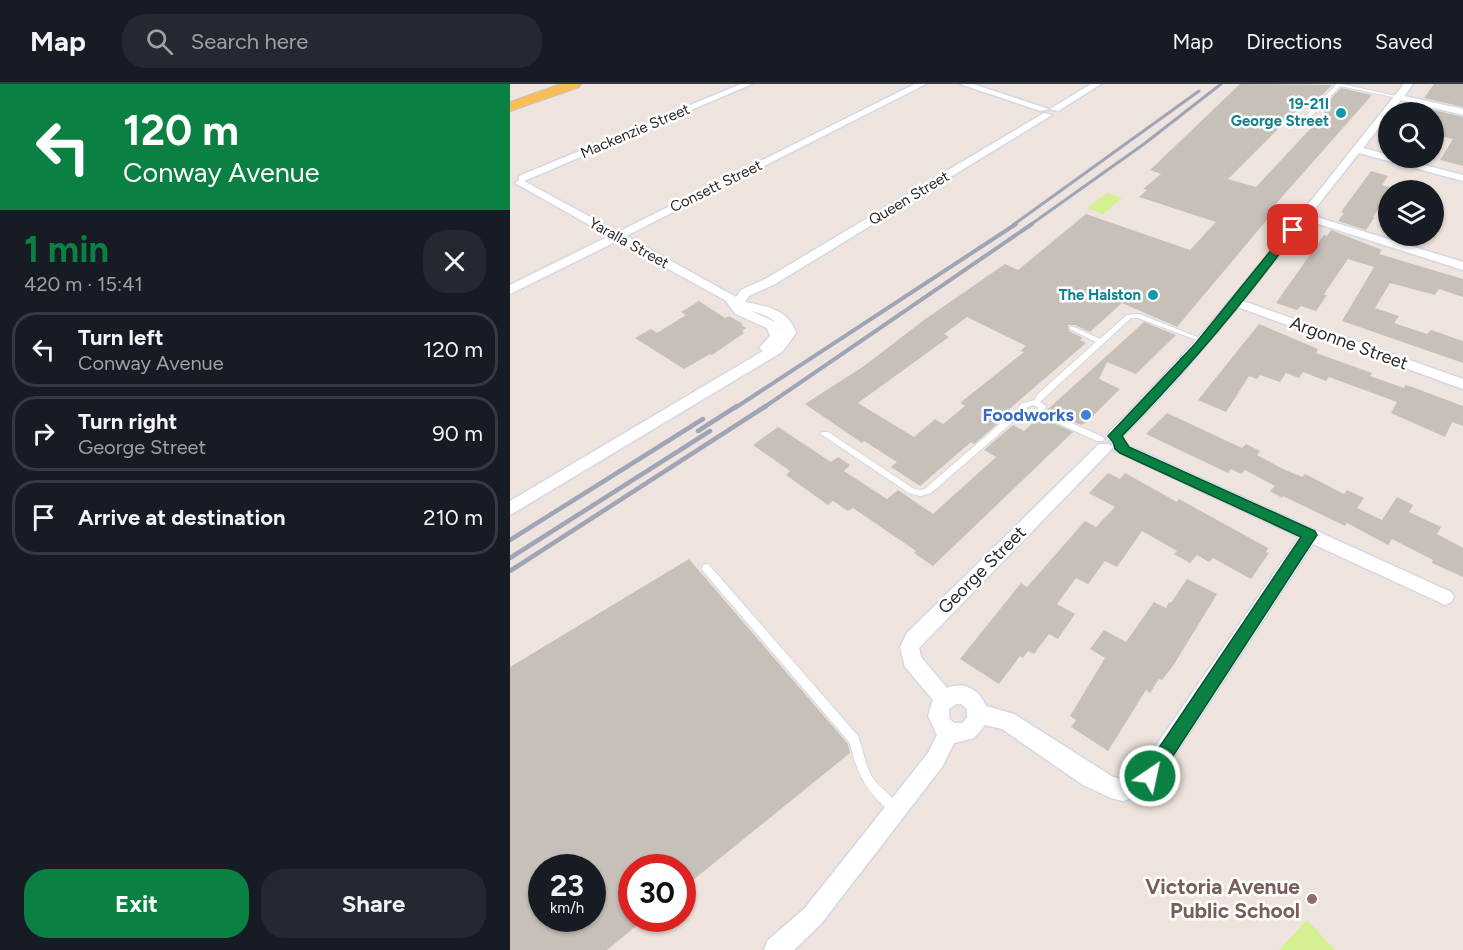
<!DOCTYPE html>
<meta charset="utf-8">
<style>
:root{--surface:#171b24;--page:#242831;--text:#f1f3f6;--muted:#9ea1a6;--line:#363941;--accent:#0b8043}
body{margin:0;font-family:Figtree,sans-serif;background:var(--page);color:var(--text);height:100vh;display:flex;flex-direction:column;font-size:22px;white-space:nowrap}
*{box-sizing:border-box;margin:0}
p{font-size:20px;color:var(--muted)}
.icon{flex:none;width:33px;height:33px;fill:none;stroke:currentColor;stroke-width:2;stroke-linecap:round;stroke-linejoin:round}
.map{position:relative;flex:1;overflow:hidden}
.sheet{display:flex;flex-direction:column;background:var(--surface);width:510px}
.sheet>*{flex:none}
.top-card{background:#0b8043;color:#fff;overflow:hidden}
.buttons{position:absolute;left:868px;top:18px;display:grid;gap:12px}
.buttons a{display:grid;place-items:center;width:66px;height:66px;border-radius:50%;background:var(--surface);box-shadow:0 2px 4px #0004;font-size:30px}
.speed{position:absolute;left:18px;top:770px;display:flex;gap:12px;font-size:30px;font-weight:700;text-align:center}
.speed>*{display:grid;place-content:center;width:78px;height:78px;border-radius:50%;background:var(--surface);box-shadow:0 2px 4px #0004;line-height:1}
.speed small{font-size:15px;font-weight:400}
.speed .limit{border:9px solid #d22;background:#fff;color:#111}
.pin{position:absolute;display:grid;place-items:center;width:51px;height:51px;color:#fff;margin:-26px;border-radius:12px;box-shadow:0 3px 9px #0006}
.me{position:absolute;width:66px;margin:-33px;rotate:34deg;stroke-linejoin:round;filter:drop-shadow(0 0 4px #0008)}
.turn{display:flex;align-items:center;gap:21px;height:126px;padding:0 24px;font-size:27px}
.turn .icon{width:78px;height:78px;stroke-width:2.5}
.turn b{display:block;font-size:42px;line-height:51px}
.round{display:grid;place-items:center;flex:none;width:63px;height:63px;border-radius:24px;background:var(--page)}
.summary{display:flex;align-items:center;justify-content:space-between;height:102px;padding:0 24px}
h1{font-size:36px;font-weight:700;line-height:45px;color:var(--accent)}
.button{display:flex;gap:12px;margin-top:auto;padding:12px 24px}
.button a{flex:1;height:69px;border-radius:24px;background:var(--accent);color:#fff;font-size:24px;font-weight:700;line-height:69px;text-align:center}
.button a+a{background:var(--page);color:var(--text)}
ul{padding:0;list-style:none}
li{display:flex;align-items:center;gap:18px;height:75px;margin:0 12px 9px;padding:0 12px;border:3px solid var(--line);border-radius:24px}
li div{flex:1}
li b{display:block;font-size:22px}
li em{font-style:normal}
header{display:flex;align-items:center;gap:36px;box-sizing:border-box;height:84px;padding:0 30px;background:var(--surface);border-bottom:2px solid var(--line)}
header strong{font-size:28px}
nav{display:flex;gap:33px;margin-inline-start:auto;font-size:21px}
.search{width:420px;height:54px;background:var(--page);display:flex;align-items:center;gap:15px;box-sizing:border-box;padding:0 21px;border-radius:24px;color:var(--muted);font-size:22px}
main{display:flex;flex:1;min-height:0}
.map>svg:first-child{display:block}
.pitch{fill:#d4f091}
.building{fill:#c6c0b8;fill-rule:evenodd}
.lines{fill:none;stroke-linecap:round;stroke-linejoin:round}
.service-casing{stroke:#d2d8e5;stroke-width:2}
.minor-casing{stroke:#d2d8e5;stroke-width:3}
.primary-casing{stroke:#c4c4c4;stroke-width:2}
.service{fill:#fff;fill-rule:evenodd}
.minor{fill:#fff;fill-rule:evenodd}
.primary{fill:#fabe56;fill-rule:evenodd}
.rail-far2{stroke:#9fa5b7;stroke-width:3}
.rail-far1{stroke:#9fa5b7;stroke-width:4}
.rail{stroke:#9fa5b7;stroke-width:4.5}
.route{fill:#0b8043;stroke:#07532c;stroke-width:1.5}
.culture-dot{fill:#0f9aa8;stroke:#fff;stroke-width:2}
.shop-dot{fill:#3f7fe0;stroke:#fff;stroke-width:2}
.education-dot{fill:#8d6e63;stroke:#fff;stroke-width:2}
.labels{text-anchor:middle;stroke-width:5;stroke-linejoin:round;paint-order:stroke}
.far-culture-label{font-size:15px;font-weight:bold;fill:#0d838f;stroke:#fff;text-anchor:end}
.far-street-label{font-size:15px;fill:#2b2b2b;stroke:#fff}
.street-label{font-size:18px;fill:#2b2b2b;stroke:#fff}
.shop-label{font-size:18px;font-weight:bold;fill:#366cbe;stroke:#fff;text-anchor:end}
.near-education-label{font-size:21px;font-weight:bold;fill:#785e54;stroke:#fff;text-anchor:end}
</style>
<header>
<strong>Map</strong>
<div class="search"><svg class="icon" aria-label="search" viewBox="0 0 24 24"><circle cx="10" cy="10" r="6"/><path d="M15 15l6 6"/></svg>Search here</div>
<nav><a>Map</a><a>Directions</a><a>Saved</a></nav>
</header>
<main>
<section class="sheet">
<div class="top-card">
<div class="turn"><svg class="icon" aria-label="left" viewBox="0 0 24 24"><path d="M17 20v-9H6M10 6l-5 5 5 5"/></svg><div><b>120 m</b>Conway Avenue</div></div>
</div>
<div class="summary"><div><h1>1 min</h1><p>420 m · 15:41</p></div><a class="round"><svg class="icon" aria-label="close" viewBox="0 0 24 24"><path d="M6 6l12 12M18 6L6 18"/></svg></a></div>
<ul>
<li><svg class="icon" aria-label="left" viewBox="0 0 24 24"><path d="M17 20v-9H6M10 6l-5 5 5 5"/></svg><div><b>Turn left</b><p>Conway Avenue</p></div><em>120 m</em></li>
<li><svg class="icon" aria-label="right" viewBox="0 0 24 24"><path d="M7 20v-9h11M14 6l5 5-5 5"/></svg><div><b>Turn right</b><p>George Street</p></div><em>90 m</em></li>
<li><svg class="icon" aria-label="arrive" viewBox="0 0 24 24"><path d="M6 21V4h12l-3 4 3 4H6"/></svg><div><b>Arrive at destination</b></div><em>210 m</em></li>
</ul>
<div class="button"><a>Exit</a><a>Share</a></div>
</section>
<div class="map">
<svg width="953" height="866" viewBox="0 0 953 866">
<rect width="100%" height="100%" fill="#eee4dd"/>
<!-- pitch -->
<path class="pitch" d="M 597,109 L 612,114 L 593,130 L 577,124 Z
M 797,836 L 825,866 L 769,866 Z"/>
<!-- building -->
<path class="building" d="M 730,0 L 822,1 L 805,19 L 799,14 L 718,95 L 746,103 L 815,29 L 811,25 L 831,4 L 862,11 L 757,130 L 761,131 L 667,243 L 612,219 L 580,248 L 565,241 L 558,241 L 559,247 L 573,254 L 570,256 L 576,259 L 490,333 L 493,335 L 464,360 L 461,358 L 410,402 L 381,383 L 387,378 L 354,357 L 352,359 L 295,320 L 354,282 L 414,236 L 495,180 L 508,186 L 576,130 L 680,166 L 706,138 L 629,113 L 637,106 L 633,105 L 651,90 L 640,86 ZM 457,233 L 516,262 L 510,267 L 514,268 L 450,319 L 455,322 L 433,340 L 425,335 L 404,353 L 348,319 L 439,253 L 434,250 Z
M 924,0 L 953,0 L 953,23 L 914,14 Z
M 907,22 L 953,33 L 953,82 L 930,76 L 943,55 L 924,51 L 924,28 L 903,28 Z
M 861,87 L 878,92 L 872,101 L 882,104 L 863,133 L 865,133 L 856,146 L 828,137 L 834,129 L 831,128 Z
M 821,146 L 872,166 L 869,170 L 953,195 L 953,213 L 929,205 L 925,211 L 880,199 L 865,224 L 889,232 L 884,239 L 917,250 L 921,246 L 953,257 L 953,279 L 832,237 L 864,183 L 838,175 L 816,207 L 814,211 L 817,211 L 806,227 L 791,222 L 787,226 L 766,219 L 814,151 L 817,152 Z
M 189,217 L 215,234 L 219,232 L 233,240 L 231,241 L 236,244 L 232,247 L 234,249 L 202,271 L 200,270 L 174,285 L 125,254 L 141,245 L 147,249 L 176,231 L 171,228 Z
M 634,238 L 666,251 L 626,290 L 597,278 L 589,295 L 610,305 L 577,338 L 571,341 L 537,326 Z
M 749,240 L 808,265 L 806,269 L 862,289 L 860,292 L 894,304 L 895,301 L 902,303 L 953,322 L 953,342 L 942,338 L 935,353 L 881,329 L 887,318 L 819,293 L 816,297 L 793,288 L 789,294 L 776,289 L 770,298 L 750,291 L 747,295 L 739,292 L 716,328 L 688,316 Z
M 657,329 L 732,364 L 736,360 L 750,367 L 747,371 L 773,385 L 792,393 L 795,390 L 834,410 L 837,406 L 854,414 L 847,424 L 872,436 L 887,413 L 903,421 L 899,428 L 931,443 L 927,450 L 953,464 L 953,493 L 922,479 L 923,476 L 882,455 L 878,461 L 837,439 L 835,442 L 773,412 L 772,414 L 760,407 L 765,402 L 735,386 L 731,390 L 721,385 L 718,389 L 636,350 Z
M 532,334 L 563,348 L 423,482 L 404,469 L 406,467 L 343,424 L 338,427 L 323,417 L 318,421 L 276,391 L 280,387 L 243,361 L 268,343 L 321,378 L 328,373 L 340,381 L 334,387 L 377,415 L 388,406 L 423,430 L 486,373 L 474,366 L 503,341 L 514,347 L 526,336 Z
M 598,389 L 610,395 L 615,389 L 667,418 L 669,415 L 758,464 L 756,468 L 759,469 L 741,495 L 703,474 L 699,478 L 687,471 L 680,479 L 664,470 L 667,467 L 632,447 L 607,483 L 595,477 L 578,500 L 566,494 L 547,520 L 565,530 L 548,555 L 539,550 L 524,570 L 518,567 L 513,574 L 510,572 L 489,600 L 450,575 L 511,499 L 517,503 L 575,437 L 586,443 L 605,423 L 579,409 Z
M 179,475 L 338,660 L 340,669 L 172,805 L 172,783 L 122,783 L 122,834 L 136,834 L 97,866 L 0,866 L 0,583 ZM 32,783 L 82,783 L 82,834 L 32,834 Z
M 677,495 L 707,510 L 663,582 L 652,596 L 649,595 L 640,609 L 636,606 L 598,667 L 561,643 L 566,636 L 560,632 L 595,574 L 580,565 L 594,546 L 616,558 L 644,518 L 656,524 L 659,518 L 661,519 Z"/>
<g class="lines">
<defs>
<path id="service" d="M 824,0 L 832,0 L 890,13 L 888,14 L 830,2 L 797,37 L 793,37 L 793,35 L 826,1 Z
M 629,230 L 697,257 L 694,259 L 692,258 L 628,234 L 621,234 L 534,314 L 530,318 L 536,322 L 534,327 L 593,353 L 594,355 L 593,357 L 587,357 L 532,332 L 519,334 L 514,331 L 505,336 L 421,409 L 410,412 L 399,409 L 311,350 L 312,348 L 318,348 L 404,405 L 410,406 L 415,405 L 499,332 L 509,327 L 510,320 L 525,316 L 528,310 L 586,258 L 560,245 L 560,243 L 564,243 L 590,255 L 617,231 ZM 523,321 L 528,323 L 527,328 L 520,328 L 517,326 L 517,323 Z
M 196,480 L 199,481 L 348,652 C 354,668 355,684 365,697 C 373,707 386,714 391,725 L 390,729 L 386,730 L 382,729 C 355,706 348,692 340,659 L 193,487 L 192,484 L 193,481 Z"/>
<path id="minor" d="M 231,0 L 242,0 L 14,97 L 108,148 L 405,0 L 416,0 L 116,152 L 226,213 L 231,206 L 257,194 L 534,29 L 542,31 L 265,200 L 239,212 L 235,218 C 256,222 279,226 286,249 L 272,268 L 0,431 L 0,417 L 253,267 L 249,264 L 260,252 L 257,244 L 226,230 L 215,216 L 107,157 L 0,210 L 0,201 L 99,152 L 5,99 L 9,96 L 9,92 ZM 241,227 C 254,230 268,235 272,249 L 267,239 Z
M 450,0 L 463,0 L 539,25 L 531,27 Z
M 581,0 L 591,0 L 548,27 L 540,25 Z
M 894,0 L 903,0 L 894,12 L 953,25 L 953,31 L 891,16 L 853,64 L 879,71 L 879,74 L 887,74 L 953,91 L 953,97 L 849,69 L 800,131 L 953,178 L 953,186 L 796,136 L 733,217 L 953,295 L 953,305 L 728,223 L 657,307 L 609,356 L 599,356 L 596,352 L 599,348 C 708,241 799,118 894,0 Z
M 609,357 L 941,508 L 944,513 L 941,518 L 935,521 L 929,518 L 803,460 L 641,708 L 613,717 L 601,714 L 573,701 L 492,645 L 475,641 L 464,654 L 444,659 L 432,683 L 311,840 L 284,866 L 254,866 L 257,857 L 295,824 L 418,669 L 427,651 L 418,632 L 423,616 L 395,583 L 390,563 L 397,549 L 589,360 L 599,360 L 602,364 L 599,368 L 409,564 L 411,573 L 437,604 C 455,597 469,606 476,622 L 504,630 L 603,693 L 613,695 L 626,691 L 789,453 L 604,366 L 601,362 L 604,358 ZM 446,620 L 451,620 L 457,625 L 457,634 L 452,639 L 444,639 L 439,634 L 439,625 Z"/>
<path id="primary" d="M 51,0 L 71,0 L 69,3 L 0,27 L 0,18 Z"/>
</defs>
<!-- service casing -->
<use href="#service" class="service-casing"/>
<!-- minor casing -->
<use href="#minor" class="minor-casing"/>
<!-- primary casing -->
<use href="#primary" class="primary-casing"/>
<!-- service -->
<use href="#service" class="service"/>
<!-- minor -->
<use href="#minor" class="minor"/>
<!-- primary -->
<use href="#primary" class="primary"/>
<!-- rail-far2 -->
<path class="rail-far2" d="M 503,141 L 689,7
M 520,141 L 634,60 L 711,0"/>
<!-- rail-far1 -->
<path class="rail-far1" d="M 225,324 L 506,140
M 253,324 L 522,140"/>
<!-- rail -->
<path class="rail" d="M 188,347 L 227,322
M 0,456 L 193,335
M 0,474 L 200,347
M 0,487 L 256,322"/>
</g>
<!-- route -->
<path class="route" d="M 779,144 L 787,146 C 734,219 675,288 612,352 L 619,363 L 805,447 L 807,451 L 646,698 L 640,701 L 634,698 L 631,692 L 634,686 L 791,453 L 610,369 L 605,365 L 603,358 L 598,352 L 685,260 Z"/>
<!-- markers -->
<g class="culture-dot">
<circle cx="831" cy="29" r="6"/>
<circle cx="643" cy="211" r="6"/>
</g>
<circle class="shop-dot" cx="576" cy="331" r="6"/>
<circle class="education-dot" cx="802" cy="815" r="6"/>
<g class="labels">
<!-- far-culture labels -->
<g class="far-culture-label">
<text x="819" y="25">19-21I<tspan x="819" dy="17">George Street</tspan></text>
<text x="631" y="216">The Halston</text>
</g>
<!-- far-street labels -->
<g class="far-street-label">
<text transform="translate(125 47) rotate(-23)" y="5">Mackenzie Street</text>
<text transform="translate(206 102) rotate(-26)" y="5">Consett Street</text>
<text transform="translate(399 114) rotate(-31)" y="5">Queen Street</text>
<text transform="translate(119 159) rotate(29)" y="5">Yaralla Street</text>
</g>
<!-- street labels -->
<g class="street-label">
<text transform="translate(839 259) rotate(20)" y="6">Argonne Street</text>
<text transform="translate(472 486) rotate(-45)" y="6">George Street</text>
</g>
<!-- shop labels -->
<g class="shop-label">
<text x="564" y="337">Foodworks</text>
</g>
<!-- near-education labels -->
<g class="near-education-label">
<text x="790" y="810">Victoria Avenue<tspan x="790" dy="24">Public School</tspan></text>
</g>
</g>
</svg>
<div class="buttons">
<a><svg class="icon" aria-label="search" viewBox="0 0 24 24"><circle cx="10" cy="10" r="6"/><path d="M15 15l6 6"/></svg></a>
<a><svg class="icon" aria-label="layers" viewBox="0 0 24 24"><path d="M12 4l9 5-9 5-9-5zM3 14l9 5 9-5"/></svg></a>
</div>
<div class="speed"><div>23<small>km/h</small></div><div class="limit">30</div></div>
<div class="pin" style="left:783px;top:146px;background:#d93025"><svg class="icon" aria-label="arrive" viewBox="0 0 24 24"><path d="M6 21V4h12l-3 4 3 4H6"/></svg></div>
<svg class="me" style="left:640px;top:692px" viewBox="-20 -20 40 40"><circle r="17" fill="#0b8043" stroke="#fff" stroke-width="3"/><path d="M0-11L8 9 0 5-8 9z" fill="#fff"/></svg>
</div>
</main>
